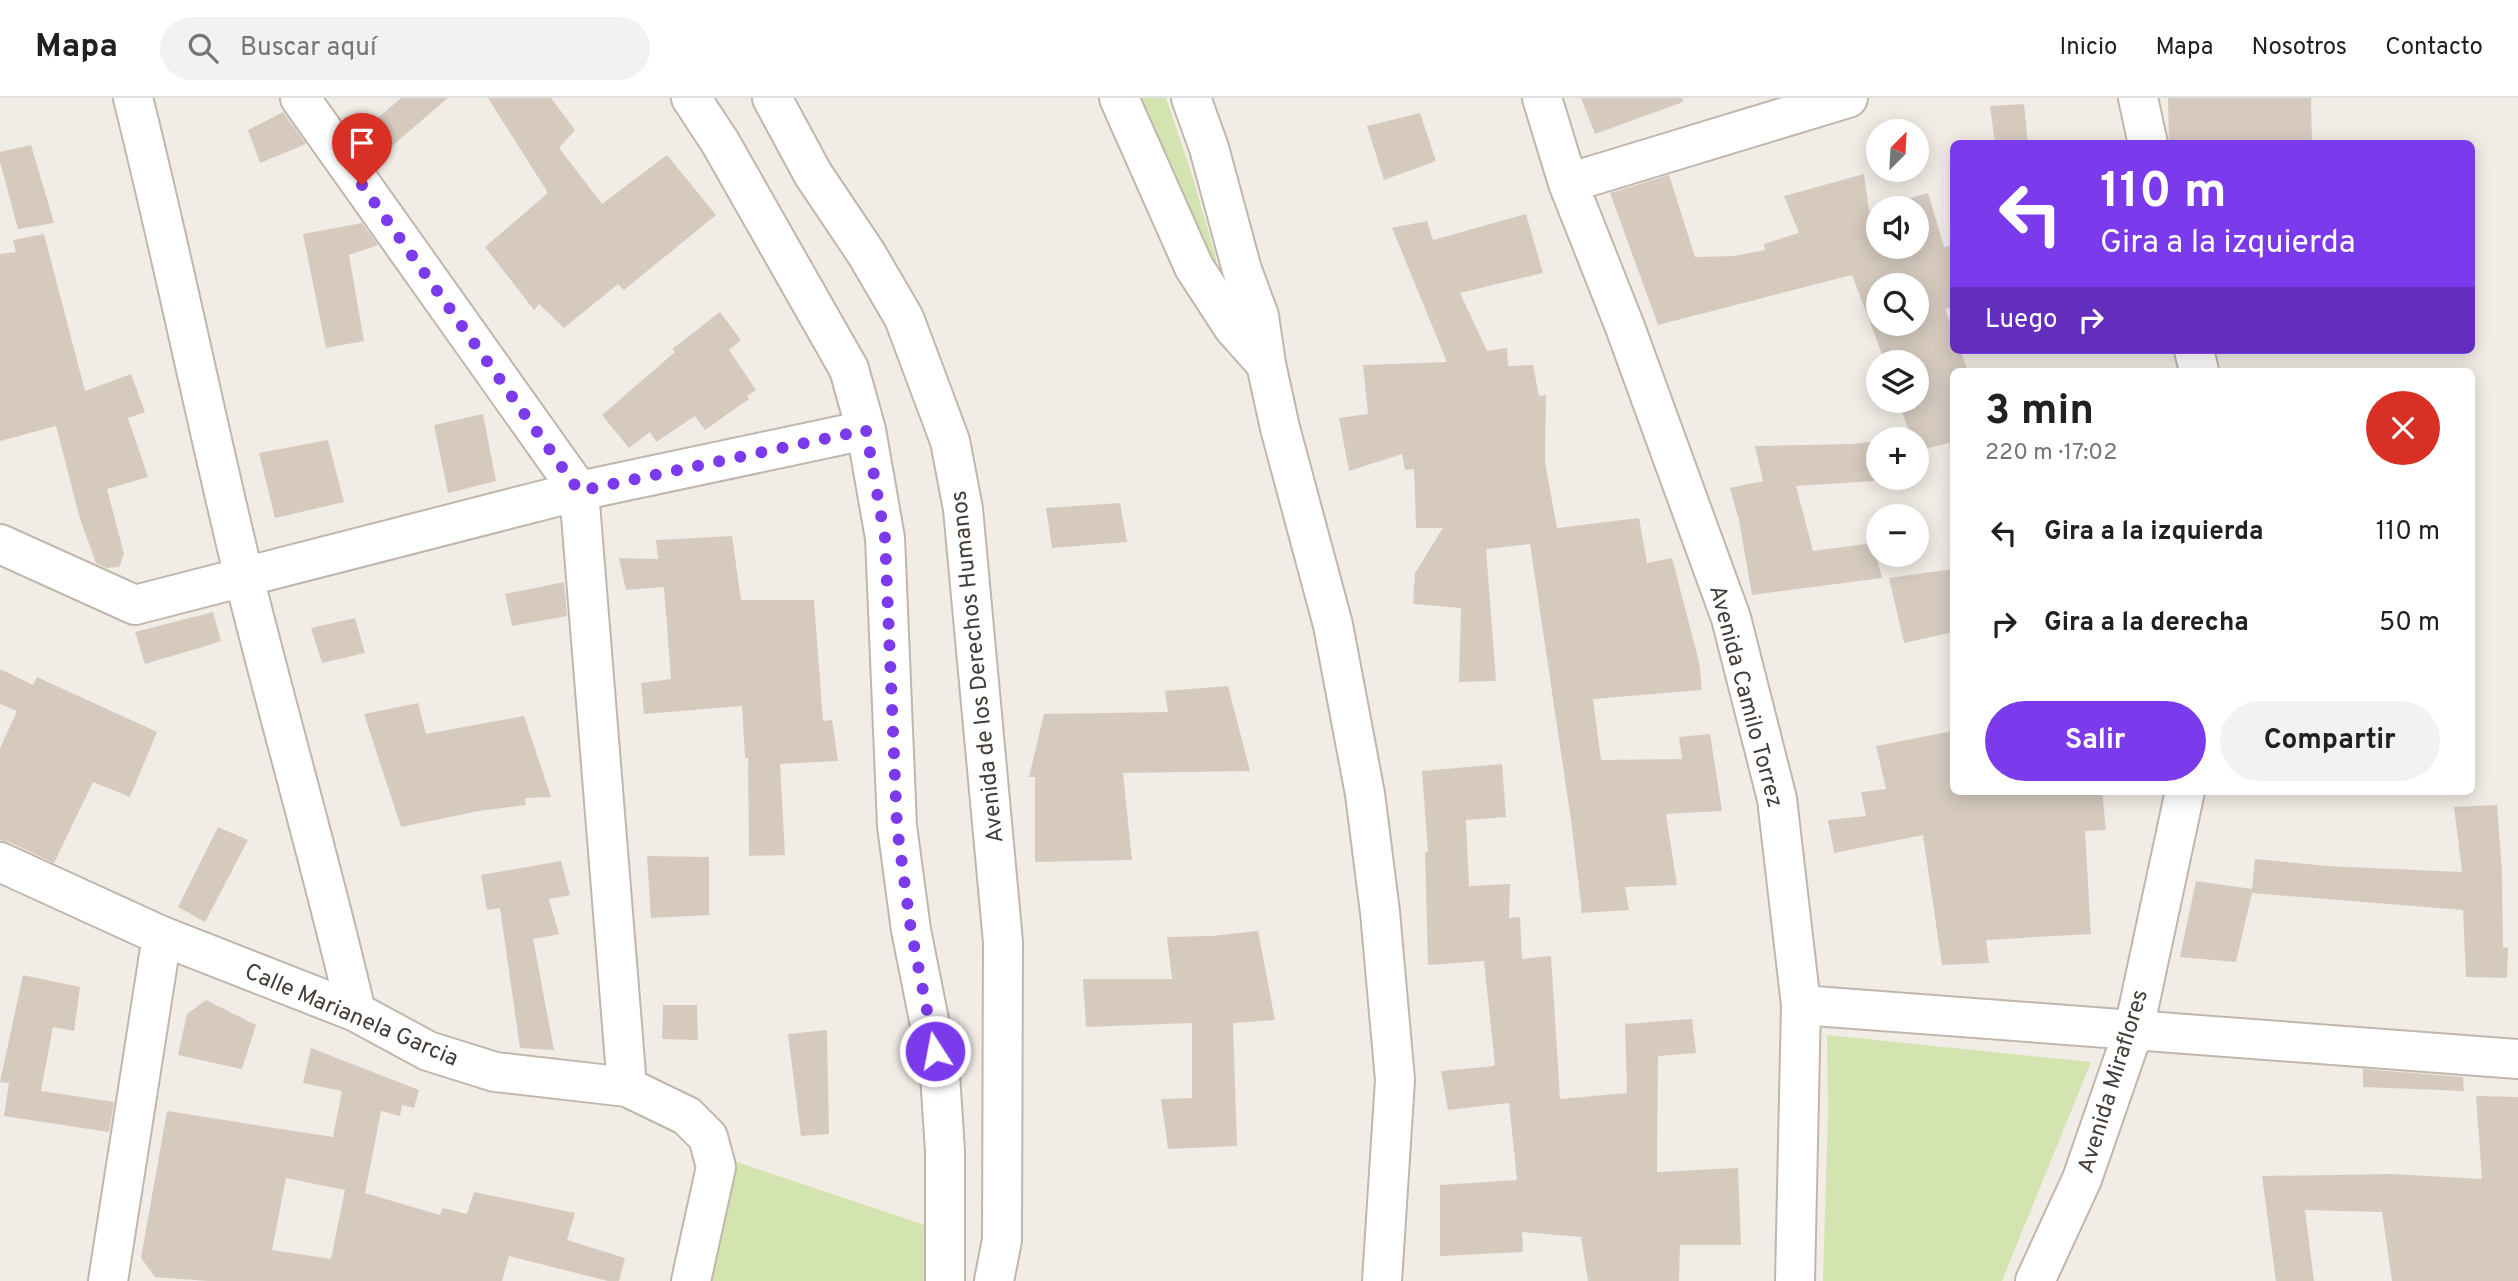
<!DOCTYPE html>
<html lang="es">
<meta charset="utf-8">
<style>
:root{--surface:#fff;--page:#f2f2f2;--text:#202124;--muted:#757577;--line:#e0e0e0;--accent:#7c3aed}
body{margin:0;font-family:Overpass,sans-serif;background:var(--page);color:var(--text);height:100vh;display:flex;flex-direction:column;font-size:26px;white-space:nowrap}
*{box-sizing:border-box;margin:0}
p{font-size:23px;color:var(--muted)}
.icon{flex:none;width:38px;height:38px;fill:none;stroke:currentColor;stroke-width:2;stroke-linecap:round;stroke-linejoin:round}
.map{position:relative;flex:1;overflow:hidden}
.side{position:absolute;left:1950px;top:270px;width:525px;height:427px;display:flex;flex-direction:column;background:var(--surface);border-radius:10px;box-shadow:0 4px 18px #0003}
.side>*{flex:none}
.hud{position:absolute;left:1950px;top:42px;width:525px;height:214px;border-radius:10px;box-shadow:0 4px 18px #0003;background:#7c3aed;color:#fff;overflow:hidden}
.needle{width:46px;rotate:24deg}
.fabs{position:absolute;left:1866px;top:21px;display:grid;gap:14px}
.fabs a{display:grid;place-items:center;width:63px;height:63px;border-radius:50%;background:var(--surface);box-shadow:0 4px 18px #0003;font-size:35px}
.pin{position:absolute;display:grid;place-items:center;width:60px;height:60px;color:#fff;margin:-72px -30px;border-radius:50% 50% 50% 0;rotate:-45deg;box-shadow:0 0 7px #0007}
.pin .icon{rotate:45deg}
.me{position:absolute;width:77px;margin:-38px;rotate:349deg;stroke-linejoin:round;filter:drop-shadow(0 0 5px #0008)}
.turn{display:flex;align-items:center;gap:24px;height:147px;padding:0 35px;font-size:32px}
.turn .icon{width:91px;height:91px;stroke-width:2.5}
.turn b{display:block;font-size:49px;line-height:60px}
.then{display:flex;align-items:center;height:66px;padding:0 35px;background:#0003;gap:14px;font-size:26px}
.round{display:grid;place-items:center;flex:none;width:74px;height:74px;border-radius:37px;background:var(--page)}
.head{display:flex;align-items:center;justify-content:space-between;height:119px;padding:0 35px}
h1{font-size:42px;font-weight:700;line-height:52px}
.cta{display:flex;gap:14px;margin-top:auto;padding:14px 35px}
.cta a{flex:1;height:80px;border-radius:42px;background:var(--accent);color:#fff;font-size:28px;font-weight:700;line-height:80px;text-align:center}
.cta a+a{background:var(--page);color:var(--text)}
ul{padding:0;list-style:none}
li{display:flex;align-items:center;gap:21px;height:91px;padding:0 35px}
li div{flex:1}
li b{display:block;font-size:26px}
li em{font-style:normal}
header{display:flex;align-items:center;gap:42px;box-sizing:border-box;height:98px;padding:0 35px;background:var(--surface);border-bottom:2px solid var(--line)}
header strong{font-size:33px}
nav{display:flex;gap:38px;margin-inline-start:auto;font-size:24px}
.search{width:490px;height:63px;background:var(--page);display:flex;align-items:center;gap:18px;box-sizing:border-box;padding:0 24px;border-radius:38px;color:var(--muted);font-size:26px}
.map>svg:first-child{display:block}
.green{fill:#d4e4b1}
.building{fill:#d6cabf;fill-rule:evenodd}
.lines{fill:none;stroke-linecap:round;stroke-linejoin:round}
.minor-casing{stroke:#c0b6ac;stroke-width:42}
.minor{stroke:#fff;stroke-width:38}
.route{stroke:#7c3aed;stroke-width:12;stroke-dasharray:0 21.6}
.labels{text-anchor:middle;stroke-width:5;stroke-linejoin:round;paint-order:stroke}
.street-label{font-size:23px;fill:#443c36;stroke:#fff}
</style>
<header>
<strong>Mapa</strong>
<div class="search"><svg class="icon" aria-label="search" viewBox="0 0 24 24"><circle cx="10" cy="10" r="6"/><path d="M15 15l6 6"/></svg>Buscar aquí</div>
<nav><a>Inicio</a><a>Mapa</a><a>Nosotros</a><a>Contacto</a></nav>
</header>
<div class="map">
<svg width="2518" height="1183" viewBox="0 0 2518 1183">
<rect width="100%" height="100%" fill="#f2ece6"/>
<!-- green -->
<path class="green" d="M 1137,0 L 1166,0 L 1192,77 L 1216,160 L 1216,175 Z
M 1827,937 L 2091,964 L 2002,1183 L 1823,1183 L 1828,1015 Z
M 728,1061 L 928,1128 L 929,1183 L 712,1183 Z"/>
<!-- building -->
<path class="building" d="M 401,0 L 448,0 L 378,60 L 360,35 Z
M 488,0 L 551,0 L 575,32 L 559,50 L 602,106 L 667,57 L 716,117 L 624,192 L 618,186 L 564,230 L 539,206 L 534,212 L 485,149 L 548,95 Z
M 1581,0 L 1682,0 L 1683,4 L 1595,36 Z
M 2168,0 L 2311,0 L 2312,46 L 2169,46 Z
M 2024,6 L 2028,46 L 1995,46 L 1990,8 Z
M 283,14 L 306,46 L 260,65 L 248,32 Z
M 1420,15 L 1436,63 L 1384,82 L 1367,28 Z
M 31,47 L 54,125 L 18,131 L 0,64 L 0,54 Z
M 1864,76 L 1869,113 L 1878,111 L 1878,149 L 1916,149 L 1916,110 L 1879,110 L 1928,95 L 1944,149 L 1953,147 L 1953,209 L 1945,211 L 1953,233 L 1953,252 L 1960,252 L 1968,273 L 1953,273 L 1953,344 L 1916,353 L 1916,341 L 1912,341 L 1898,303 L 1916,303 L 1916,264 L 1885,264 L 1852,177 L 1658,227 L 1610,95 L 1669,77 L 1695,159 L 1734,158 L 1765,152 L 1764,146 L 1799,135 L 1784,98 ZM 1878,187 L 1916,187 L 1916,226 L 1878,226 Z
M 1526,116 L 1543,175 L 1460,195 L 1487,253 L 1507,250 L 1508,268 L 1533,267 L 1539,298 L 1546,297 L 1545,364 L 1557,430 L 1639,420 L 1647,465 L 1672,460 L 1699,564 L 1702,592 L 1593,601 L 1601,662 L 1682,661 L 1679,639 L 1710,636 L 1722,713 L 1666,716 L 1677,787 L 1625,789 L 1629,812 L 1582,815 L 1571,722 L 1530,446 L 1486,451 L 1496,583 L 1459,584 L 1461,510 L 1413,506 L 1415,475 L 1443,430 L 1416,430 L 1414,371 L 1405,372 L 1402,356 L 1349,373 L 1339,320 L 1368,316 L 1363,267 L 1447,264 L 1392,130 L 1427,123 L 1433,142 Z
M 362,125 L 378,147 L 349,157 L 364,243 L 326,250 L 303,136 Z
M 44,136 L 85,293 L 131,276 L 145,314 L 128,320 L 148,379 L 107,391 L 124,456 L 119,469 L 107,470 L 96,465 L 80,421 L 56,328 L 0,343 L 0,156 L 16,154 L 13,142 Z
M 720,214 L 741,242 L 729,252 L 756,292 L 747,298 L 749,301 L 705,332 L 695,318 L 656,344 L 650,334 L 629,350 L 602,317 L 675,254 L 672,251 Z
M 483,316 L 496,383 L 448,395 L 434,327 Z
M 328,342 L 344,404 L 275,420 L 259,355 Z
M 1878,343 L 1878,380 L 1905,381 L 1796,388 L 1813,453 L 1873,445 L 1882,480 L 1752,497 L 1739,422 L 1730,390 L 1763,383 L 1755,348 L 1852,346 Z
M 1120,405 L 1127,444 L 1052,450 L 1046,410 Z
M 732,438 L 741,502 L 814,502 L 823,623 L 832,622 L 838,663 L 780,666 L 785,757 L 749,758 L 748,660 L 745,660 L 742,608 L 644,616 L 641,585 L 671,581 L 664,489 L 626,492 L 619,460 L 658,461 L 656,442 Z
M 1953,471 L 1953,534 L 1904,545 L 1889,480 Z
M 564,484 L 567,518 L 512,528 L 505,496 Z
M 213,514 L 221,543 L 193,552 L 192,550 L 192,552 L 145,566 L 135,534 Z
M 355,520 L 365,555 L 322,565 L 311,530 Z
M 0,571 L 33,587 L 37,579 L 157,634 L 130,699 L 93,684 L 54,765 L 9,744 L 0,742 L 0,650 L 17,613 L 0,606 Z
M 1228,588 L 1250,673 L 1123,675 L 1132,762 L 1035,764 L 1035,679 L 1029,679 L 1044,616 L 1168,614 L 1165,593 Z
M 418,605 L 426,636 L 524,618 L 551,699 L 525,700 L 526,707 L 479,713 L 401,729 L 364,616 Z
M 1953,633 L 1953,693 L 2102,693 L 2106,732 L 2085,733 L 2091,836 L 1986,842 L 1989,865 L 1942,867 L 1923,737 L 1834,755 L 1828,722 L 1866,718 L 1861,694 L 1886,691 L 1876,648 Z
M 1502,666 L 1506,719 L 1466,722 L 1469,788 L 1510,786 L 1509,820 L 1520,819 L 1522,861 L 1551,858 L 1560,1001 L 1627,995 L 1625,926 L 1692,921 L 1696,955 L 1658,958 L 1657,1074 L 1738,1070 L 1741,1147 L 1680,1147 L 1679,1183 L 1588,1183 L 1581,1139 L 1522,1134 L 1523,1154 L 1440,1158 L 1440,1087 L 1517,1082 L 1509,1005 L 1448,1012 L 1441,973 L 1495,968 L 1484,863 L 1428,867 L 1425,754 L 1428,754 L 1422,673 Z
M 2497,707 L 2502,775 L 2503,849 L 2508,850 L 2507,880 L 2466,879 L 2463,812 L 2252,795 L 2236,864 L 2180,859 L 2196,783 L 2252,791 L 2255,761 L 2327,768 L 2462,774 L 2454,709 Z
M 218,729 L 248,742 L 205,824 L 178,809 Z
M 647,758 L 709,759 L 709,817 L 651,820 Z
M 561,763 L 570,797 L 549,801 L 559,836 L 533,841 L 554,952 L 520,950 L 500,810 L 487,812 L 481,777 Z
M 1258,833 L 1275,922 L 1233,925 L 1237,1048 L 1168,1051 L 1161,1001 L 1192,1000 L 1192,925 L 1086,929 L 1083,881 L 1172,881 L 1167,839 L 1211,838 Z
M 23,877 L 80,889 L 74,933 L 53,929 L 41,993 L 114,1004 L 109,1034 L 4,1018 L 9,985 L 0,984 Z
M 206,902 L 256,927 L 242,971 L 178,957 L 187,916 Z
M 663,907 L 697,907 L 698,942 L 662,941 Z
M 827,932 L 829,1036 L 801,1038 L 788,936 Z
M 311,950 L 419,992 L 414,1010 L 402,1007 L 400,1018 L 381,1013 L 365,1095 L 440,1117 L 443,1110 L 467,1116 L 474,1094 L 575,1115 L 567,1142 L 625,1160 L 619,1183 L 608,1183 L 509,1158 L 502,1183 L 208,1183 L 155,1179 L 141,1160 L 167,1013 L 333,1039 L 342,993 L 303,985 ZM 286,1080 L 345,1092 L 331,1161 L 272,1152 Z
M 2363,971 L 2463,979 L 2464,993 L 2363,989 Z
M 2476,998 L 2518,999 L 2518,1183 L 2392,1183 L 2382,1114 L 2305,1112 L 2314,1183 L 2276,1183 L 2262,1078 L 2392,1076 L 2482,1081 Z"/>
<g class="lines">
<defs>
<path id="minor" d="M 133,0 C 173,159 205,320 244,479 C 280,624 322,768 356,914
M 300,0 L 579,393 L 627,989
M 691,0 L 720,44 L 849,271 L 866,332 L 885,440 L 897,728 L 911,832 L 940,977 L 945,1053 L 945,1183
M 772,0 L 813,76 L 866,155 L 904,220 L 950,343 L 963,411 L 1003,844 L 1002,1142 L 994,1183
M 1119,0 L 1194,169 L 1233,229 L 1266,266
M 1191,0 L 1209,50 L 1242,172 L 1259,218 L 1266,266 L 1280,330 L 1333,527 L 1365,696 L 1380,814 L 1395,982 L 1382,1183
M 1542,0 L 1568,85 L 1625,229 L 1731,520 L 1777,701 L 1801,907 L 1795,1183
M 2138,0 L 2148,46
M 1568,85 L 1848,0
M 2194,252 L 2199,273
M 0,446 L 135,507 L 579,393 L 866,332
M 0,764 L 162,838 L 356,914 L 428,953 L 495,974 L 627,989 L 687,1018 L 708,1039 L 716,1069 L 691,1183
M 1801,907 L 2518,961
M 108,1183 L 162,838
M 2035,1183 L 2082,1081 L 2134,931 L 2185,693"/>
</defs>
<!-- minor casing -->
<use href="#minor" class="minor-casing"/>
<!-- minor -->
<use href="#minor" class="minor"/>
</g>
<g class="lines">
<!-- route -->
<path class="route" d="M 362,87 L 579,393 L 866,332 L 885,440 L 897,729 L 911,832 L 935,953"/>
</g>
<g class="labels">
<!-- street labels -->
<g class="street-label">
<text transform="translate(976 569) rotate(-96)" y="8">Avenida de los Derechos Humanos</text>
<text transform="translate(1747 598) rotate(75)" y="8">Avenida Camilo Torrez</text>
<text transform="translate(352 916) rotate(23)" y="8">Calle Marianela Garcia</text>
<text transform="translate(2112 983) rotate(-73)" y="8">Avenida Miraflores</text>
</g>
</g>
</svg>
<div class="fabs">
<a><svg class="needle" viewBox="-14 -14 28 28"><path d="M0-13l5 13h-10z" fill="#e53935"/><path d="M0 13l5-13h-10z" fill="#757577"/></svg></a>
<a><svg class="icon" aria-label="sound" viewBox="0 0 24 24"><path d="M4 9h4l5-4v14l-5-4H4zM17 9q2 3 0 6"/></svg></a>
<a><svg class="icon" aria-label="search" viewBox="0 0 24 24"><circle cx="10" cy="10" r="6"/><path d="M15 15l6 6"/></svg></a>
<a><svg class="icon" aria-label="layers" viewBox="0 0 24 24"><path d="M12 4l9 5-9 5-9-5zM3 14l9 5 9-5"/></svg></a>
<a>+</a>
<a>−</a>
</div>
<div class="pin" style="left:362px;top:87px;background:#d93025"><svg class="icon" aria-label="arrive" viewBox="0 0 24 24"><path d="M6 21V4h12l-3 4 3 4H6"/></svg></div>
<svg class="me" style="left:935px;top:953px" viewBox="-20 -20 40 40"><circle r="17" fill="#7c3aed" stroke="#fff" stroke-width="3"/><path d="M0-11L8 9 0 5-8 9z" fill="#fff"/></svg>
<div class="hud">
<div class="turn"><svg class="icon" aria-label="left" viewBox="0 0 24 24"><path d="M17 20v-9H6M10 6l-5 5 5 5"/></svg><div><b>110 m</b>Gira a la izquierda</div></div>
<div class="then">Luego<svg class="icon" aria-label="right" viewBox="0 0 24 24"><path d="M7 20v-9h11M14 6l5 5-5 5"/></svg></div>
</div>
<section class="side">
<div class="head"><div><h1>3 min</h1><p>220 m · 17:02</p></div><a class="round" style="background:#d93025;color:#fff"><svg class="icon" aria-label="close" viewBox="0 0 24 24"><path d="M6 6l12 12M18 6L6 18"/></svg></a></div>
<ul>
<li><svg class="icon" aria-label="left" viewBox="0 0 24 24"><path d="M17 20v-9H6M10 6l-5 5 5 5"/></svg><div><b>Gira a la izquierda</b></div><em>110 m</em></li>
<li><svg class="icon" aria-label="right" viewBox="0 0 24 24"><path d="M7 20v-9h11M14 6l5 5-5 5"/></svg><div><b>Gira a la derecha</b></div><em>50 m</em></li>
</ul>
<div class="cta"><a>Salir</a><a>Compartir</a></div>
</section>
</div>
